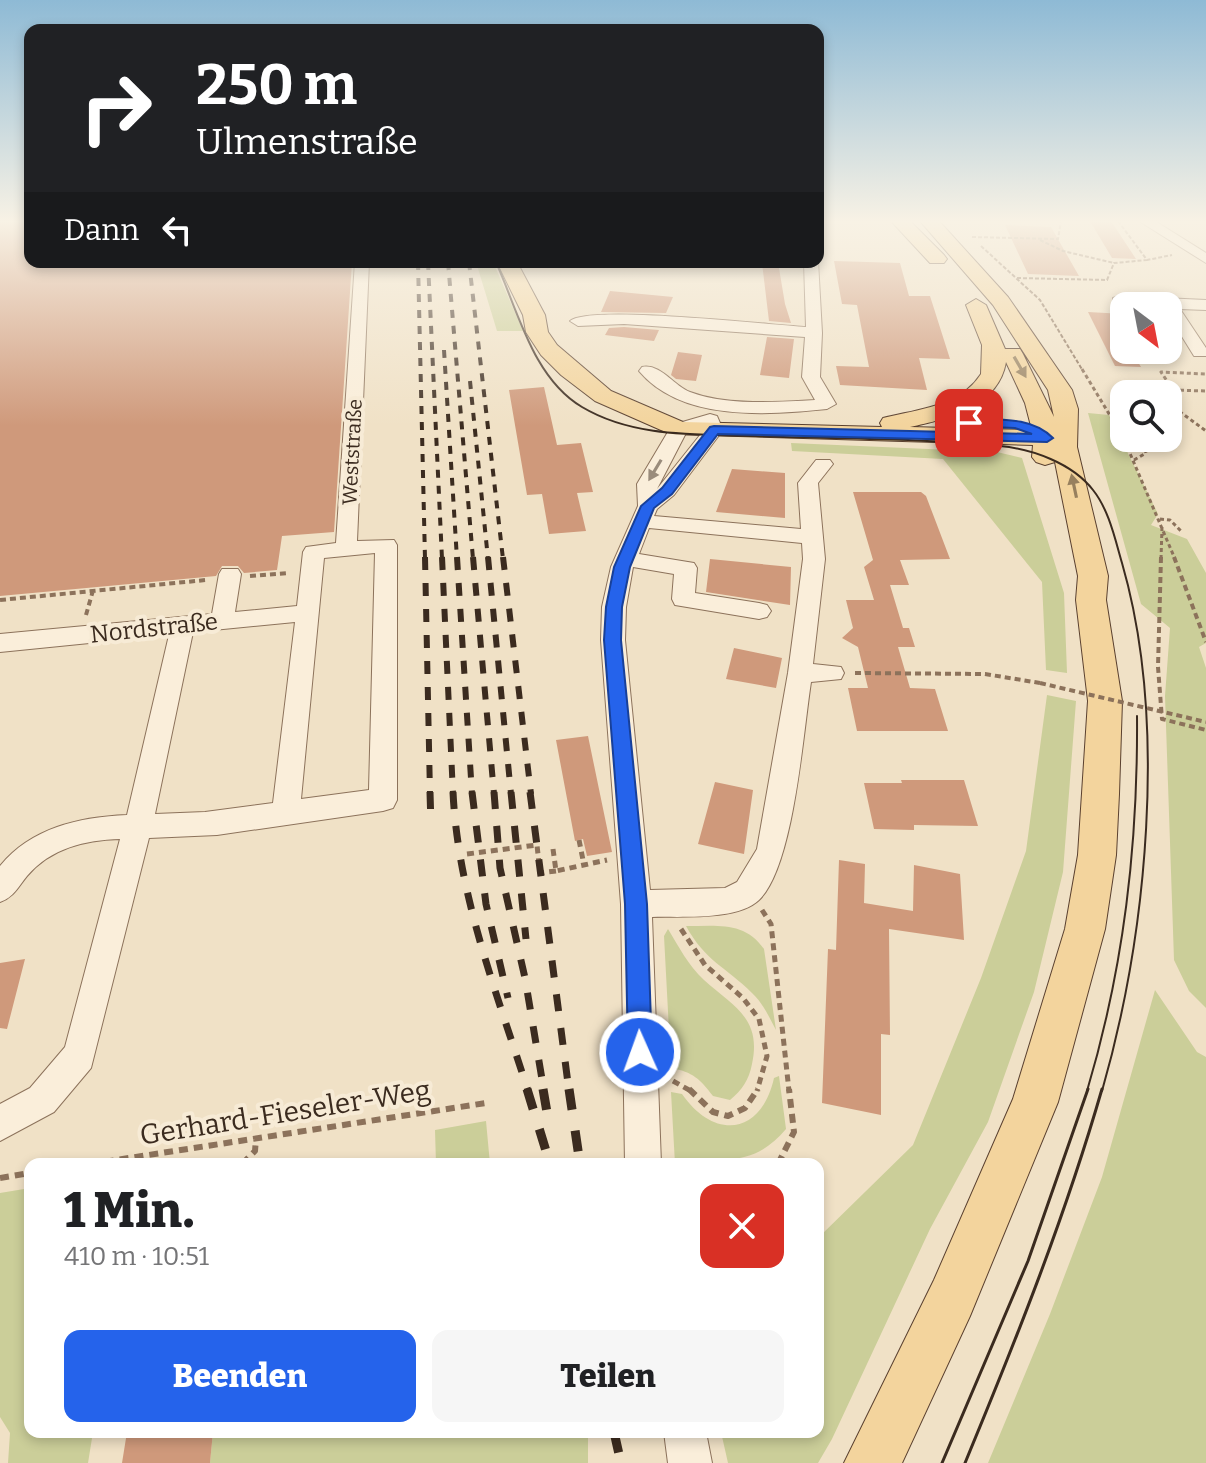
<!DOCTYPE html>
<html lang="de">
<meta charset="utf-8">
<style>
:root{--surface:#fff;--page:#f6f6f6;--text:#202124;--muted:#757577;--accent:#2563eb}
body{margin:0;font-family:Bitter,serif;background:var(--page);color:var(--text);height:100vh;display:flex;flex-direction:column;font-size:30px;white-space:nowrap}
*{box-sizing:border-box;margin:0}
p{font-size:26px;color:var(--muted)}
.icon{flex:none;width:44px;height:44px;fill:none;stroke:currentColor;stroke-width:2;stroke-linecap:round;stroke-linejoin:round}
.map{position:relative;flex:1;overflow:hidden}
.panel{position:absolute;left:24px;top:1158px;width:800px;height:280px;display:flex;flex-direction:column;background:var(--surface);border-radius:16px;box-shadow:0 4px 12px #0003}
.panel>*{flex:none}
.banner{position:absolute;left:24px;top:24px;width:800px;height:244px;border-radius:16px;box-shadow:0 4px 12px #0003;background:#202124;color:#fff;overflow:hidden}
.needle{width:52px;rotate:148deg}
.buttons{position:absolute;left:1110px;top:292px;display:grid;gap:16px}
.buttons a{display:grid;place-items:center;width:72px;height:72px;border-radius:16px;background:var(--surface);box-shadow:0 4px 12px #0003;font-size:40px}
.pin{position:absolute;display:grid;place-items:center;width:68px;height:68px;color:#fff;margin:-34px;border-radius:16px;box-shadow:0 4px 12px #0006}
.me{position:absolute;width:88px;margin:-44px;rotate:358deg;stroke-linejoin:round;filter:drop-shadow(0 0 6px #0008)}
.turn{display:flex;align-items:center;gap:28px;height:168px;padding:0 40px;font-size:36px}
.turn .icon{width:104px;height:104px;stroke-width:2.5}
.turn b{display:block;font-size:56px;line-height:68px}
.then{display:flex;align-items:center;height:76px;padding:0 40px;background:#0003;gap:16px;font-size:30px}
.round{display:grid;place-items:center;flex:none;width:84px;height:84px;border-radius:16px;background:var(--page)}
.overview{display:flex;align-items:center;justify-content:space-between;height:136px;padding:0 40px}
h1{font-size:48px;font-weight:800;line-height:60px}
.button{display:flex;gap:16px;margin-top:auto;padding:16px 40px}
.button a{flex:1;height:92px;border-radius:16px;background:var(--accent);color:#fff;font-size:32px;font-weight:800;line-height:92px;text-align:center}
.button a+a{background:var(--page);color:var(--text)}
.map>svg:first-child{display:block}
.green{fill:#cbce99}
.building{fill:#cf997b}
.lines{fill:none;stroke-linecap:round;stroke-linejoin:round}
.minor-casing{stroke:#8c725b;stroke-width:2}
.major-casing{stroke:#5a402f;stroke-width:2}
.path-far4{stroke:#8c725b;stroke-width:2;stroke-dasharray:4 2;stroke-linecap:butt}
.path-far3{stroke:#8c725b;stroke-width:3;stroke-dasharray:4 3;stroke-linecap:butt}
.path-far2{stroke:#8c725b;stroke-width:4;stroke-dasharray:6 4;stroke-linecap:butt}
.path-far1{stroke:#8c725b;stroke-width:5;stroke-dasharray:7 5;stroke-linecap:butt}
.path{stroke:#8c725b;stroke-width:6;stroke-dasharray:9 6;stroke-linecap:butt}
.minor{fill:#faeeda;fill-rule:evenodd}
.major{fill:#f3d49d;fill-rule:evenodd}
.tram-far1{stroke:#3b2b1f;stroke-width:2}
.tram{stroke:#3b2b1f;stroke-width:3}
.rail-far3{stroke:#3b2b1f;stroke-width:4;stroke-dasharray:8 8;stroke-linecap:butt}
.rail-far2{stroke:#3b2b1f;stroke-width:6;stroke-dasharray:13 13;stroke-linecap:butt}
.rail-far1{stroke:#3b2b1f;stroke-width:7;stroke-dasharray:17 17;stroke-linecap:butt}
.rail{stroke:#3b2b1f;stroke-width:9;stroke-dasharray:21 21;stroke-linecap:butt}
.path-bridge{stroke:#8c725b;stroke-width:4;stroke-dasharray:6 4;stroke-linecap:butt}
.oneway{fill:#97805e}
.oneway2{fill:#9a8c7c}
.route{fill:#2563eb;stroke:#184099;stroke-width:2}
.labels{text-anchor:middle;stroke-width:8;stroke-linejoin:round;paint-order:stroke}
.far-street-label{font-size:20px;fill:#3b2b1f;stroke:#f7ebd6}
.street-label{font-size:24px;fill:#3b2b1f;stroke:#f7ebd6}
.near-street-label{font-size:28px;fill:#3b2b1f;stroke:#f7ebd6}
</style>
<div class="map">
<svg width="1206" height="1463" viewBox="0 0 1206 1463">
<rect width="100%" height="100%" fill="#f0e1c6"/>
<!-- green -->
<path class="green" d="M 476,262 L 493,262 L 523,331 L 497,331 Z
M 1088,413 L 1109,415 L 1158,514 L 1151,525 L 1187,539 L 1206,573 L 1206,643 L 1199,647 L 1206,668 L 1206,1008 L 1189,991 L 1174,960 L 1165,696 L 1170,628 L 1141,604 Z
M 791,443 L 997,452 L 1022,458 L 1064,593 L 1067,673 L 1046,670 L 1042,582 L 943,459 L 792,451 Z
M 1047,695 L 1076,701 L 1063,872 L 1034,992 L 988,1122 L 930,1229 L 832,1439 L 818,1463 L 728,1463 L 721,1432 L 818,1432 L 818,1238 L 913,1145 L 981,978 L 1026,851 Z
M 686,926 C 717,926 745,921 764,949 L 776,1030 C 769,1017 763,1003 752,993 C 726,967 705,961 686,926 Z
M 668,929 C 679,947 688,965 704,980 C 733,1006 762,1018 752,1064 C 749,1080 742,1090 730,1100 L 713,1096 C 700,1079 693,1072 671,1068 L 664,936 Z
M 1155,990 L 1197,1052 L 1206,1057 L 1206,1463 L 988,1463 L 1050,1314 L 1102,1177 Z
M 779,1076 L 786,1129 C 768,1150 751,1159 722,1160 L 722,1164 L 675,1164 L 671,1092 L 682,1094 C 714,1140 761,1136 774,1078 Z
M 486,1121 L 490,1164 L 436,1164 L 435,1130 Z
M 30,1188 L 30,1432 L 93,1432 L 88,1463 L 8,1463 L 10,1433 L 0,1417 L 0,1193 Z
M 213,1432 L 588,1432 L 588,1463 L 210,1463 Z"/>
<!-- building -->
<path class="building" d="M 0,221 L 30,221 L 30,262 L 352,262 L 334,532 L 282,536 L 277,570 L 244,573 L 238,566 L 222,566 L 216,576 L 0,596 Z
M 1090,221 L 1111,221 L 1136,259 L 1112,258 Z
M 1005,225 L 1051,227 L 1079,276 L 1028,274 Z
M 834,261 L 900,263 L 909,296 L 930,296 L 950,359 L 919,358 L 927,390 L 840,385 L 836,366 L 869,367 L 857,305 L 842,304 Z
M 778,262 L 785,304 L 791,323 L 769,321 L 762,263 Z
M 610,291 L 673,297 L 666,313 L 601,312 Z
M 1088,312 L 1124,314 L 1124,350 L 1131,350 L 1141,367 L 1115,366 Z
M 624,327 L 659,330 L 654,341 L 605,335 L 609,328 Z
M 767,337 L 794,339 L 789,378 L 760,375 Z
M 678,352 L 702,355 L 696,381 L 676,379 L 671,375 Z
M 544,387 L 557,445 L 581,443 L 593,492 L 577,493 L 586,531 L 549,534 L 542,494 L 527,495 L 509,390 Z
M 732,469 L 785,473 L 785,518 L 716,512 Z
M 853,492 L 921,492 L 926,496 L 950,559 L 900,560 L 909,585 L 890,585 L 903,628 L 909,628 L 915,647 L 898,647 L 910,688 L 935,689 L 948,731 L 857,731 L 848,688 L 868,688 L 858,647 L 842,638 L 853,628 L 846,600 L 874,600 L 864,567 L 873,560 Z
M 710,559 L 791,567 L 790,605 L 706,592 Z
M 734,648 L 782,658 L 776,688 L 726,679 Z
M 588,736 L 612,852 L 587,856 L 583,839 L 575,841 L 556,740 Z
M 901,780 L 964,780 L 978,826 L 914,825 L 914,830 L 874,829 L 864,783 L 902,783 Z
M 715,782 L 753,790 L 744,854 L 698,844 Z
M 839,860 L 865,864 L 864,903 L 913,911 L 914,865 L 960,874 L 964,940 L 889,929 L 890,1035 L 881,1034 L 881,1115 L 822,1103 L 828,949 L 836,950 Z
M 25,959 L 7,1029 L 0,1028 L 0,963 Z
M 127,1432 L 213,1432 L 210,1463 L 122,1463 Z"/>
<g class="lines">
<defs>
<path id="minor" d="M 1139,221 L 1155,221 L 1206,253 L 1206,263 Z
M 818,261 L 822,333 L 820,377 L 836,404 L 827,409 C 767,415 682,422 639,371 L 642,367 C 660,363 674,386 690,392 C 727,406 777,402 815,400 L 802,377 L 805,337 L 624,324 L 578,326 L 570,321 C 588,304 770,325 806,327 L 804,262 Z
M 355,262 L 369,262 L 357,541 L 394,540 L 397,545 L 397,800 L 393,808 L 383,811 L 217,835 L 149,838 L 91,1068 L 54,1112 L 0,1141 L 0,1104 L 30,1088 L 65,1047 L 120,839 C 85,840 51,848 27,876 C 18,887 14,897 0,902 L 0,866 C 31,828 79,817 127,815 L 169,635 L 0,652 L 0,634 L 212,614 L 219,574 L 222,569 L 238,569 L 241,574 L 235,612 L 297,606 L 303,552 L 306,547 L 336,543 ZM 375,553 L 369,790 L 301,799 L 324,558 ZM 295,622 L 273,803 L 205,812 L 155,814 L 193,632 Z
M 1119,296 L 1206,300 L 1206,310 L 1180,309 L 1206,348 L 1206,356 L 1194,356 L 1168,314 L 1168,306 L 1113,304 L 1113,298 Z
M 710,414 L 717,416 L 723,430 L 674,495 L 657,509 L 654,516 L 801,529 L 798,483 L 816,460 L 830,460 L 833,464 L 818,483 L 825,559 L 813,664 L 841,667 L 844,673 L 841,679 L 811,682 C 803,733 794,866 759,900 C 737,921 680,916 652,917 L 661,1164 L 625,1164 L 621,904 L 601,640 L 602,607 L 611,567 L 638,506 L 637,484 L 672,425 ZM 704,428 L 704,430 L 657,489 L 686,433 ZM 649,528 L 802,543 L 803,559 L 788,673 L 757,849 L 737,882 L 725,888 L 650,890 L 625,640 L 626,607 L 633,567 L 674,574 L 672,599 L 675,605 L 759,619 L 767,617 L 771,611 L 767,605 L 759,603 L 695,593 L 697,568 L 694,563 L 639,554 Z
M 664,1432 L 706,1432 L 712,1463 L 668,1463 Z"/>
<path id="major" d="M 891,221 L 910,221 L 944,255 L 947,259 L 944,263 L 930,263 Z
M 920,221 L 939,221 L 1008,297 L 1072,390 L 1078,409 L 1077,447 L 1108,576 L 1106,600 L 1122,701 L 1119,794 L 1116,855 L 1105,929 L 1058,1102 L 970,1316 L 902,1463 L 844,1463 L 934,1280 L 1013,1099 L 1065,929 L 1078,855 L 1088,701 L 1076,600 L 1078,576 L 1055,462 L 1045,465 L 1036,462 L 1032,457 L 1033,445 L 670,434 L 595,401 L 561,375 L 541,355 L 526,332 L 523,315 L 497,262 L 517,262 L 545,315 L 548,332 L 557,345 L 611,391 L 683,422 L 882,427 L 880,423 L 883,418 C 918,409 960,407 981,374 L 982,345 L 966,305 L 976,299 L 986,305 L 1005,349 L 1020,349 L 1023,354 L 1054,417 L 1048,390 L 993,305 ZM 1006,362 L 1025,403 L 1032,430 L 910,427 C 948,419 998,407 1006,362 Z"/>
</defs>
<!-- minor casing -->
<use href="#minor" class="minor-casing"/>
<!-- major casing -->
<use href="#major" class="major-casing"/>
<!-- path-far4 -->
<path class="path-far4" d="M 1118,221 L 1147,260 L 1172,255
M 972,237 L 1058,239 L 1061,221
M 1040,240 L 1063,251 L 1114,263
M 981,246 L 1040,300 L 1083,371
M 1017,278 L 1107,280 L 1114,263 L 1147,260"/>
<!-- path-far3 -->
<path class="path-far3" d="M 1082,369 L 1123,437 L 1175,559
M 1173,390 L 1206,391
M 1158,394 L 1173,390 L 1161,372 L 1206,374
M 1168,403 L 1206,431
M 1134,460 L 1146,453 L 1142,438
M 1160,519 L 1170,520 L 1181,531
M 1161,559 L 1162,527"/>
<!-- path-far2 -->
<path class="path-far2" d="M 1161,557 L 1158,667 L 1162,719 L 1206,730
M 1174,557 L 1206,642
M 250,576 L 289,573
M 0,600 L 206,580
M 86,615 L 94,587
M 855,673 L 985,674 L 1040,683"/>
<!-- path-far1 -->
<path class="path-far1" d="M 579,840 L 584,865
M 553,849 L 556,871 L 607,860
M 467,854 L 537,845 L 540,873 L 556,871
M 762,910 L 771,924 L 789,1091
M 681,929 L 705,965 L 743,998 L 759,1019 L 767,1056 L 757,1091
M 673,1081 L 691,1091"/>
<!-- path -->
<path class="path" d="M 689,1089 L 713,1112 L 728,1116 L 745,1108 L 758,1089
M 90,1164 L 486,1103
M 242,1164 L 255,1151 L 256,1138
M 778,1164 L 794,1132 L 789,1089
M 0,1178 L 30,1173"/>
<!-- minor -->
<use href="#minor" class="minor"/>
<!-- major -->
<use href="#major" class="major"/>
<!-- tram-far1 -->
<path class="tram-far1" d="M 496,262 C 518,311 533,378 582,407 C 634,438 697,434 756,436 C 836,439 919,438 1000,446 C 1032,449 1072,463 1093,490 C 1109,510 1115,539 1122,563 C 1168,722 1147,934 1102,1091
M 1087,1091 C 1124,967 1138,845 1137,716"/>
<!-- tram -->
<path class="tram" d="M 942,1463 L 1028,1261 L 1088,1089
M 965,1463 C 1016,1340 1065,1217 1102,1089"/>
<!-- rail-far3 -->
<path class="rail-far3" d="M 418,262 L 425,559
M 428,262 L 442,559
M 448,262 L 473,559
M 469,262 L 503,559
M 444,350 L 457,559
M 470,381 L 488,559"/>
<!-- rail-far2 -->
<path class="rail-far2" d="M 425,557 L 430,794
M 442,557 L 453,794
M 457,557 L 472,794
M 473,557 L 494,794
M 488,557 L 511,794
M 503,557 L 531,794"/>
<!-- rail-far1 -->
<path class="rail-far1" d="M 430,792 L 431,826
M 453,792 C 458,896 497,993 528,1091
M 472,792 L 486,904 L 508,998
M 494,792 L 500,868 L 525,978 L 544,1091
M 511,792 L 526,939
M 530,792 L 569,1091"/>
<!-- rail -->
<path class="rail" d="M 527,1089 L 550,1164
M 543,1089 L 549,1124
M 569,1089 L 580,1164
M 614,1432 L 621,1463"/>
<!-- path-bridge -->
<path class="path-bridge" d="M 1040,683 L 1206,722"/>
</g>
<!-- one-way arrows -->
<defs><path id="oneway-solid" d="M-6-.8H1V-3.2L6.5 0L1 3.2V.8H-6Z" transform="scale(2)"/></defs>
<g class="oneway">
<use href="#oneway-solid" transform="translate(1020 367) rotate(60)"/>
<use href="#oneway-solid" transform="translate(1074 486) rotate(-102)"/>
</g>
<use class="oneway2" href="#oneway-solid" transform="translate(655 470) rotate(121)"/>
<!-- sky -->
<linearGradient id="sky" x2="0" y2="1"><stop stop-color="#8ebad5"/><stop offset="0.52" stop-color="#f8f2e5"/><stop offset="1" stop-color="#f8f2e5" stop-opacity="0"/></linearGradient>
<rect width="1206" height="426" fill="url(#sky)"/>
<!-- route -->
<path class="route" d="M 969,419 C 999,420 1031,416 1053,438 L 1047,442 L 718,434 L 672,494 L 654,508 L 630,567 L 622,607 L 621,640 L 647,904 L 652,1052 L 648,1060 L 640,1064 L 632,1060 L 628,1052 L 625,904 L 604,640 L 606,607 L 614,567 L 641,506 L 662,488 L 710,427 L 714,426 L 1032,434 L 1015,428 L 964,426 L 964,420 Z"/>
<g class="labels">
<!-- far-street labels -->
<g class="far-street-label">
<text transform="translate(352 452) rotate(-87)" y="7">Weststraße</text>
</g>
<!-- street labels -->
<g class="street-label">
<text transform="translate(154 628) rotate(-6)" y="8">Nordstraße</text>
</g>
<!-- near-street labels -->
<g class="near-street-label">
<text transform="translate(285 1112) rotate(-9)" y="10">Gerhard-Fieseler-Weg</text>
</g>
</g>
</svg>
<div class="buttons">
<a><svg class="needle" viewBox="-14 -14 28 28"><path d="M0-13l5 13h-10z" fill="#e53935"/><path d="M0 13l5-13h-10z" fill="#757577"/></svg></a>
<a><svg class="icon" aria-label="search" viewBox="0 0 24 24"><circle cx="10" cy="10" r="6"/><path d="M15 15l6 6"/></svg></a>
</div>
<div class="pin" style="left:969px;top:423px;background:#d93025"><svg class="icon" aria-label="arrive" viewBox="0 0 24 24"><path d="M6 21V4h12l-3 4 3 4H6"/></svg></div>
<svg class="me" style="left:640px;top:1052px" viewBox="-20 -20 40 40"><circle r="17" fill="#2563eb" stroke="#fff" stroke-width="3"/><path d="M0-11L8 9 0 5-8 9z" fill="#fff"/></svg>
<div class="banner">
<div class="turn"><svg class="icon" aria-label="right" viewBox="0 0 24 24"><path d="M7 20v-9h11M14 6l5 5-5 5"/></svg><div><b>250 m</b>Ulmenstraße</div></div>
<div class="then">Dann<svg class="icon" aria-label="left" viewBox="0 0 24 24"><path d="M17 20v-9H6M10 6l-5 5 5 5"/></svg></div>
</div>
<section class="panel">
<div class="overview"><div><h1>1 Min.</h1><p>410 m · 10:51</p></div><a class="round" style="background:#d93025;color:#fff"><svg class="icon" aria-label="close" viewBox="0 0 24 24"><path d="M6 6l12 12M18 6L6 18"/></svg></a></div>
<div class="button"><a>Beenden</a><a>Teilen</a></div>
</section>
</div>
